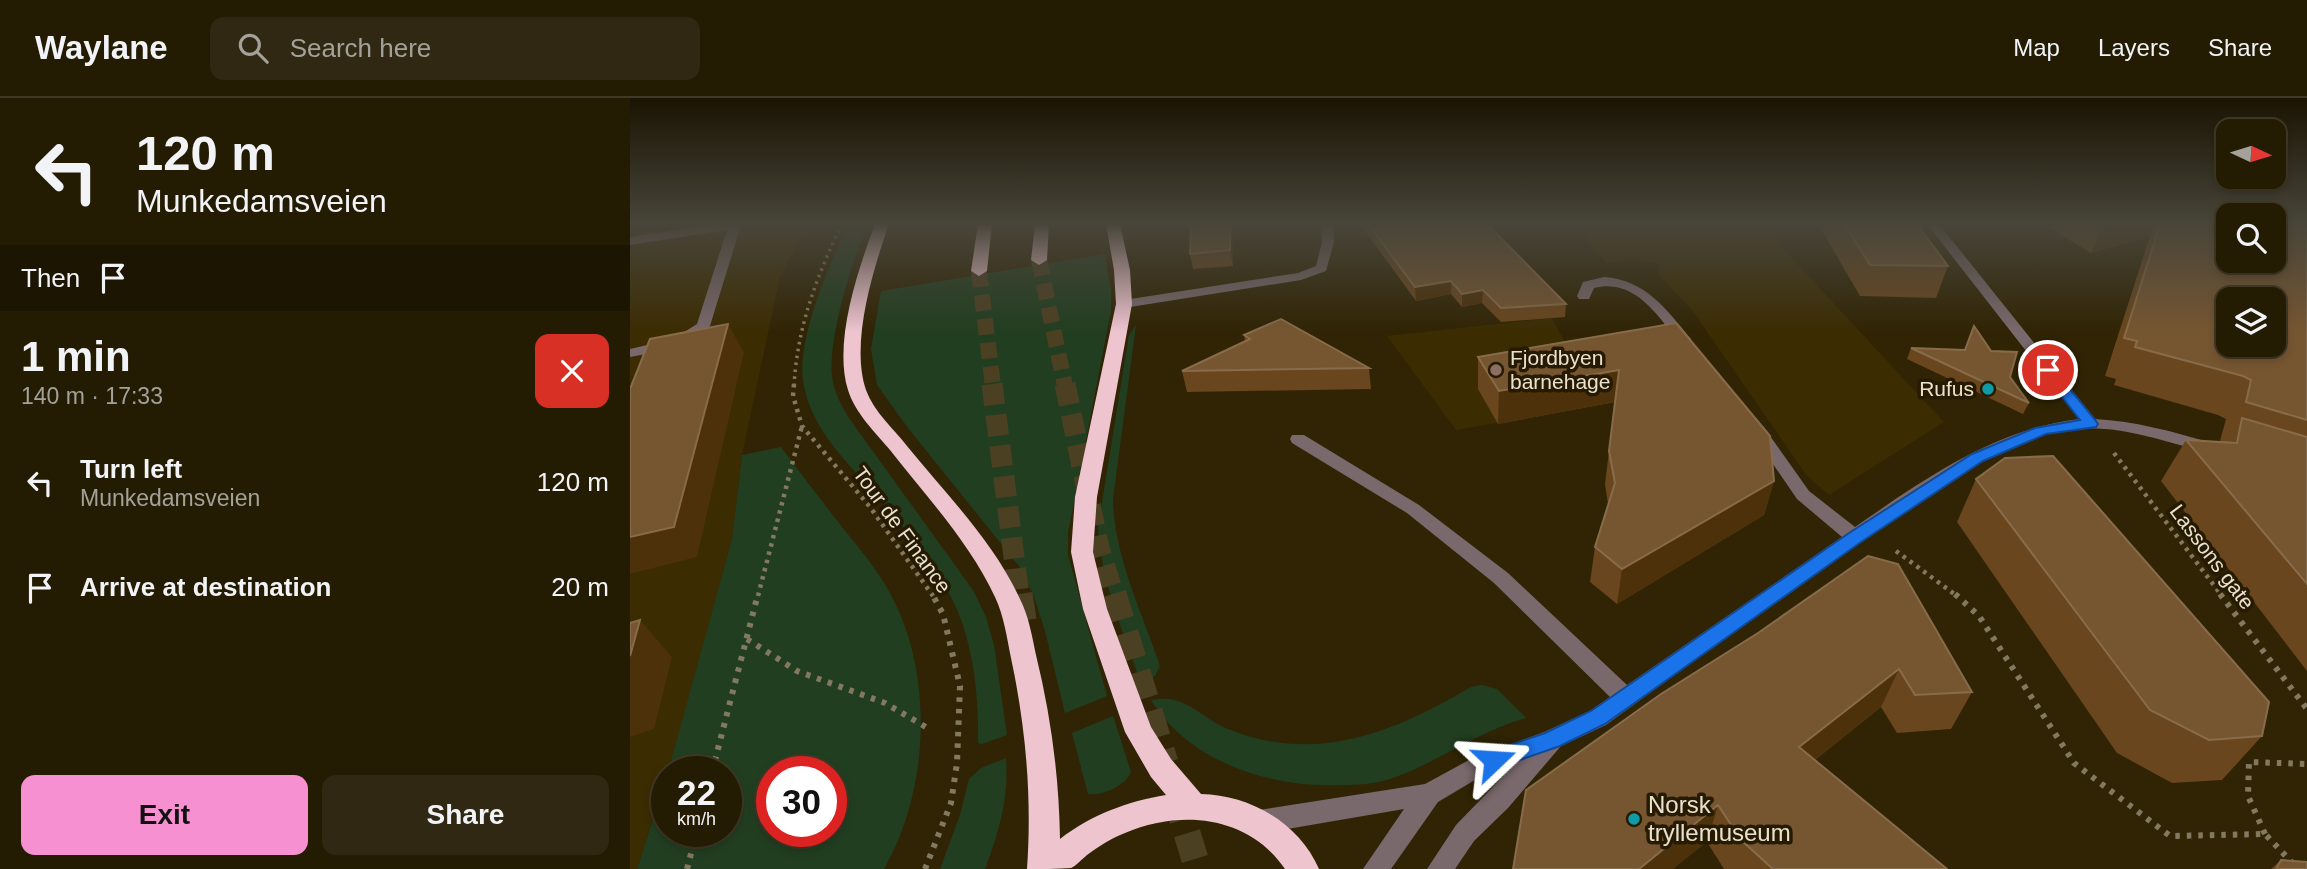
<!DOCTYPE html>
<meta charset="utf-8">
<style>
:root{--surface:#241b03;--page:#302812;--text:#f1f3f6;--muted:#a3a19a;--line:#413925;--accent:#f690d0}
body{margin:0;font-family:Helvetica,sans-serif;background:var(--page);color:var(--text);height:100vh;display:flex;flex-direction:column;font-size:26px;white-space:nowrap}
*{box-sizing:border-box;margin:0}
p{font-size:23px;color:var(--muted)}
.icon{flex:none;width:38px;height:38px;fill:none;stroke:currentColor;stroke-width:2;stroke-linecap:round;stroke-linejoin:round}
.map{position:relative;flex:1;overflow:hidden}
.drawer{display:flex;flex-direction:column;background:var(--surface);width:630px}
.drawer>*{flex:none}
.hud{background:#241b03;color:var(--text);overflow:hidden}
.needle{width:46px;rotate:94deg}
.fabs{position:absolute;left:1586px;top:21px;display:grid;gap:14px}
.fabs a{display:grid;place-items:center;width:70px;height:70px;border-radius:14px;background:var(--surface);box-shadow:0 4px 10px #0003,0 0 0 2px var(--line);font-size:35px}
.speed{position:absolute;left:21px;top:658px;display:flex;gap:14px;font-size:35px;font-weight:700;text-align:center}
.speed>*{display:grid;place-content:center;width:91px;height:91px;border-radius:50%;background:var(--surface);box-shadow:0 4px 10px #0003,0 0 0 2px var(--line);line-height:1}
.speed small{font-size:18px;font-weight:400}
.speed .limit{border:10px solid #d22;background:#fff;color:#111}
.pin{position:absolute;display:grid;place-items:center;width:60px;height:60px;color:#fff;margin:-30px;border:4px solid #fff;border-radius:50%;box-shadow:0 2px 7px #0007}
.me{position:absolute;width:77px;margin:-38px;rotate:70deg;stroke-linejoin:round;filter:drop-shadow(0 0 5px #0008)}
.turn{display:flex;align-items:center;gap:24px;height:147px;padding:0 21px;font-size:32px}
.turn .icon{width:91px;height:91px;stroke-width:2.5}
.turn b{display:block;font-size:49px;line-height:60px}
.then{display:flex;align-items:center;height:66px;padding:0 21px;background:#0003;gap:14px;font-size:26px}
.round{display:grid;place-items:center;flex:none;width:74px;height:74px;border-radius:14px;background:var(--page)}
.head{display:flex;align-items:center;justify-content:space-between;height:119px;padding:0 21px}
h1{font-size:42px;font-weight:700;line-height:52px}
.action{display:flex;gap:14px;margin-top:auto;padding:14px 21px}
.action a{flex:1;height:80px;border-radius:14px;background:var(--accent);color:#111;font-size:28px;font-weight:700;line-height:80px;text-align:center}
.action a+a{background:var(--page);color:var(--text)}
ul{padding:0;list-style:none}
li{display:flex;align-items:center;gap:21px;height:105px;padding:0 21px}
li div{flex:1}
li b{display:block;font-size:26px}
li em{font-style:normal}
header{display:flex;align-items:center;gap:42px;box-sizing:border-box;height:98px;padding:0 35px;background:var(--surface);border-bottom:2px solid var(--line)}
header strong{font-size:33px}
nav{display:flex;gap:38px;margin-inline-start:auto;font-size:24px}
.search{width:490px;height:63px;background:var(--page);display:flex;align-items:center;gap:18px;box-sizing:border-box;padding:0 24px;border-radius:14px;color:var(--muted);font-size:26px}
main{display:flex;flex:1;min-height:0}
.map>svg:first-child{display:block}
.built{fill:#3b2c02}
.green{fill:#223e21;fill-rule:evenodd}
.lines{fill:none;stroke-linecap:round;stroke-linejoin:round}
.highway-tunnel-far2{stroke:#4c4023;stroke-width:16;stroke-dasharray:16 8;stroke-linecap:butt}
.highway-tunnel-far1{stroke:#4c4023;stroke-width:21;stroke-dasharray:21 10;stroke-linecap:butt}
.highway-tunnel{stroke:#4c4023;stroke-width:27;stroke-dasharray:27 14;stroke-linecap:butt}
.path-far2{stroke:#837960;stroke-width:3.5;stroke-dasharray:2.5 4.5;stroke-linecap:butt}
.path-far1{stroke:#837960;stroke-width:4.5;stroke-dasharray:3.5 5;stroke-linecap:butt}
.path{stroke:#837960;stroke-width:6;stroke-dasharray:4.5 7;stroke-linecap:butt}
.minor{fill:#79686c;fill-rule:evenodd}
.highway{fill:#eec4cf;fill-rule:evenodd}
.wall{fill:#69461d}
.shaded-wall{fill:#4c310b}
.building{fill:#765631;stroke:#886c4a;stroke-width:2;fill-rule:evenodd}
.route{fill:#1a73e8;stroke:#114b97;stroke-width:2}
.education-dot{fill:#8d6e63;stroke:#261b00;stroke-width:2.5}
.culture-dot{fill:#0f9aa8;stroke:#261b00;stroke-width:2.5}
.labels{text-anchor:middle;stroke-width:7;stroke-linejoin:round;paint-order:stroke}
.poi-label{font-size:21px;fill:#e9e1d0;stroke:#261b00;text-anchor:start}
.street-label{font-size:21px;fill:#e9e1d0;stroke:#261b00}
.near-poi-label{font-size:24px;fill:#e9e1d0;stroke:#261b00;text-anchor:start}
</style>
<header>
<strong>Waylane</strong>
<div class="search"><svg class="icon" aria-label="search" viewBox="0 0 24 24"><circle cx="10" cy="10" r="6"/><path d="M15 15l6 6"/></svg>Search here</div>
<nav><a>Map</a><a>Layers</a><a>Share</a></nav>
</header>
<main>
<section class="drawer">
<div class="hud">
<div class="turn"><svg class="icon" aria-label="left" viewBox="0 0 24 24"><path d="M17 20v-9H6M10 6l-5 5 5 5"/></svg><div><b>120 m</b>Munkedamsveien</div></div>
<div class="then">Then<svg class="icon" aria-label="arrive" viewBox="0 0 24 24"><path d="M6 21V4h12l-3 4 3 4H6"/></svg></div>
</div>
<div class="head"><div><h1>1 min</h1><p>140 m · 17:33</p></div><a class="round" style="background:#d93025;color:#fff"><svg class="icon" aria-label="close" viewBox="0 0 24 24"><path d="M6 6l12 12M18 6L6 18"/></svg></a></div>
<ul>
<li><svg class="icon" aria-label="left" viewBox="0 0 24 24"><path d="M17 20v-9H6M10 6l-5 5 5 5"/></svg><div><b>Turn left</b><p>Munkedamsveien</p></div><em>120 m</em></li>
<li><svg class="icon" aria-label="arrive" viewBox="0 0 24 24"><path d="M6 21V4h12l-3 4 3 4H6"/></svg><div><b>Arrive at destination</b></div><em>20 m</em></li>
</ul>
<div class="action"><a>Exit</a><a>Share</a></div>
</section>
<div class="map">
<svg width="1677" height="771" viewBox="0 0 1677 771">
<rect width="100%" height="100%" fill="#302404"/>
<!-- built -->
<path class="built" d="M 0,126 L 178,126 L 150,179 L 112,357 L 102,441 L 44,654 L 7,771 L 0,771 Z
M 964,126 L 1130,126 L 1314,324 L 1199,397 L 1177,378 L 1062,212 L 1028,176 L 1030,166 L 1002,161 L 976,165 L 958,142 Z
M 922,220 L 969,307 L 826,332 L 757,238 Z"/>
<!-- green -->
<path class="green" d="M 220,126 L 238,126 C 222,161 198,241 202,278 C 204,295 212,309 221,323 L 343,492 L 356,519 L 364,547 L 377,637 L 352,646 L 348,645 C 349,601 344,550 326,509 C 306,465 270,426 239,389 C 211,358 179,326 173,282 C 167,240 200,163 220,126 Z
M 475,156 L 481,193 L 481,213 L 438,435 L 438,457 L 477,598 L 435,615 L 415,533 L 403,496 L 389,468 L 278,330 L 247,287 L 241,251 L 251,193 Z
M 506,227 L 483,401 C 484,458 512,514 530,568 L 525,578 L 511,585 C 493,534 471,483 468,429 L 499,237 Z
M 151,349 C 172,377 194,406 216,434 C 232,454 250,475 262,499 C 304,578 299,693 254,771 L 7,771 L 37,678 L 37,733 L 96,733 L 96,674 L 38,674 L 102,441 L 112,357 ZM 142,674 L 201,674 L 201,733 L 142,733 Z
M 852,587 L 867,591 L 896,620 C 848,633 807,665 760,681 C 745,686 727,687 712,687 C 641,690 560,665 521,602 C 557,595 568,619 598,631 C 685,667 765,634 841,589 Z
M 483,618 L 501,674 C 495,688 473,698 458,696 L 442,635 Z
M 376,660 C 379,700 369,734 355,771 L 310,771 L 330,717 L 339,681 L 351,670 Z"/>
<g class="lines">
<!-- highway-tunnel-far2 -->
<path class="highway-tunnel-far2" d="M 409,162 L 435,288
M 349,173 L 363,288"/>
<!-- highway-tunnel-far1 -->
<path class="highway-tunnel-far1" d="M 362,286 L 389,498
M 435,286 L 469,450 L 484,498"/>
<!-- highway-tunnel -->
<path class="highway-tunnel" d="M 389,496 L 394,528
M 483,496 L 535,665
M 545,696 L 568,771"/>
<!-- path-far2 -->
<path class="path-far2" d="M 164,288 C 167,230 187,177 212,126"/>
<!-- path-far1 -->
<path class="path-far1" d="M 164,286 L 163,298 L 172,328 L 240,409 L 303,498
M 1484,355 L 1592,498
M 1266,453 L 1327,498
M 128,498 L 172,328"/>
<!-- path -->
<path class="path" d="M 1325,496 L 1349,518 L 1444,665 L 1540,738 L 1635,736 L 1668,771
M 1590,496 L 1677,611
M 117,541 L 167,573 L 255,605 L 301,632
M 82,674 L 128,496
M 1635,736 L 1618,698 L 1619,664 L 1677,666
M 57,771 L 67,733
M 295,771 L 321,705 L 327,665 L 330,588 L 313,516 L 302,496"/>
<!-- minor -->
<path class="minor" d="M 85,126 L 111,127 L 80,228 C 61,251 28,253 0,259 L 0,251 L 43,241 L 67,226 L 97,132 L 0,147 L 0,139 Z
M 691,126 L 703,126 L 704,144 L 696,173 L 671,182 L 494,210 L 487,206 L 494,202 L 668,175 L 686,168 L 692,144 Z
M 1297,126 L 1309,126 L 1465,321 C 1505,323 1544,334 1582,345 L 1584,349 L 1582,353 L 1576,354 C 1528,342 1480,323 1430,333 C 1348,349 1268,418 1201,465 C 1126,519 1051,572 976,627 L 931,648 L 878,710 L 844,743 L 825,771 L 797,771 L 826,727 L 887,664 L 855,676 L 808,704 L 761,771 L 733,771 L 774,711 L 629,736 L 620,732 L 616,724 L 620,716 L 629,712 L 795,686 L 839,662 L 914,634 L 960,613 L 980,599 L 864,485 L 777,415 L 662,345 L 660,341 L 662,337 L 674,337 L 789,407 L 878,475 L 997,587 L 1212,439 L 1167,401 L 1119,331 L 1121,328 L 1133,328 L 1179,393 L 1225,429 C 1293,382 1365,331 1449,321 Z
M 974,179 C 1016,182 1036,211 1061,241 L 1061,247 L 1051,247 C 1029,219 1005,179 964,190 L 959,201 L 949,201 L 947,198 L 953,184 Z"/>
<!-- highway -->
<path class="highway" d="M 245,126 L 259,126 C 243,172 220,245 236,292 C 244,314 263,330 277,348 C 316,396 364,444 390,501 C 399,519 402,538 406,557 C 421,618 429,678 430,741 C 461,717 498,703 536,697 L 521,679 L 495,634 L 453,511 L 441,454 L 445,399 L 486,206 L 484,172 L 476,126 L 490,126 L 500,172 L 502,206 L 467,399 L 463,454 L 477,511 L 521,629 L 541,661 L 571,696 C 620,697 669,725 689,771 L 655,771 C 619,718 551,711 495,735 C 482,740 469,748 457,757 C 452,761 446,768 441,770 C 430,771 409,771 397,771 C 402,700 396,630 381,560 C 377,540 374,518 365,499 C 340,445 296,398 260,352 C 245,334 225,315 218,292 C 203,244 228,172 245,126 Z
M 348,126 L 362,126 L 357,173 L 349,178 L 341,173 Z
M 405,126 L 419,126 L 417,162 L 409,167 L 401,162 Z"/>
</g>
<!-- wall -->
<path class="wall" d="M 603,126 L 603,168 L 563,171 L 560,156 Z
M 730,126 L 857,126 L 936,206 L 935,219 L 871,224 L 852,205 L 832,209 L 821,196 L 786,203 Z
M 1188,126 L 1287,126 L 1318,168 L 1306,200 L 1230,198 Z
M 1413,126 L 1677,126 L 1677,573 L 1531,383 L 1556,342 L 1593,344 L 1590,343 L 1596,321 L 1588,317 L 1484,287 L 1486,281 L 1475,278 L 1520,138 L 1461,155 Z
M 1046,225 L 1144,383 L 1134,417 L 987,506 L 960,484 L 965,449 L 978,406 L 975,386 L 985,304 L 868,326 L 848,291 L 848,259 Z
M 614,237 L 739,270 L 741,291 L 557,294 L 552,273 L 615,243 Z
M 1281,250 L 1380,279 L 1399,305 L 1393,316 L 1277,261 Z
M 1346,381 L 1632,638 L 1592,682 L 1542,685 L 1487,655 L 1327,424 Z
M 1238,458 L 1342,594 L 1321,631 L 1267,635 L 1251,609 L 1185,662 L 1317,771 L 1094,771 L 1077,744 L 1128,535 Z
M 1651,762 L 1677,771 L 1641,771 Z"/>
<!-- shaded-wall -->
<path class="shaded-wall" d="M 600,126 L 603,126 L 603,168 L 600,152 Z
M 1474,126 L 1526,126 L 1520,138 L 1461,155 Z
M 821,183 L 821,196 L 786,203 L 785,189 Z
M 853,192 L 852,205 L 832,209 L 832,196 Z
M 98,226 L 114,254 L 67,459 L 0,476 L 0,439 Z
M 989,272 L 985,304 L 868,326 L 869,293 Z
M 1144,383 L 1134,417 L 987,506 L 992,471 Z
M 10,522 L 42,559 L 24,631 L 0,639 L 0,558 Z
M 1269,571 L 1251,609 L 1155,686 L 1169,649 Z
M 1088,707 L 1077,744 L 1043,771 L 1009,771 Z"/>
<!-- building -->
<path class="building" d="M 561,126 L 600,126 L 600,152 L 560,156 Z
M 738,126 L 857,126 L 936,206 L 871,210 L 853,192 L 832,196 L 821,183 L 785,189 Z
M 1214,126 L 1287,126 L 1318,168 L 1240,167 Z
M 1530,126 L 1598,126 L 1598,163 L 1643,163 L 1643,126 L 1677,126 L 1677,322 L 1616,304 L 1621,282 L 1613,278 L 1505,249 L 1507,243 L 1494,240 ZM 1598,201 L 1643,201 L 1643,247 L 1598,247 Z
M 651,221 L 739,270 L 552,273 L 620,241 L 614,237 Z
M 1046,225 L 1140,338 L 1144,383 L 992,471 L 965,449 L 985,385 L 979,353 L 989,272 L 869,293 L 848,259 Z
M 98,226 L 44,429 L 0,439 L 0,291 L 20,241 Z
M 1344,228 L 1361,253 L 1387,254 L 1380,279 L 1399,305 L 1281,250 L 1335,252 Z
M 1612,320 L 1677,339 L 1677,486 L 1556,342 L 1607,345 Z
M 1423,358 L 1639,604 L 1632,638 L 1579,642 L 1520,612 L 1346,381 L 1375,360 Z
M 1238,458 L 1268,466 L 1342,594 L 1285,597 L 1269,571 L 1169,649 L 1317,771 L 1143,771 L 1111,742 L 1088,707 L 1009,771 L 883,771 L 896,692 L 1031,596 L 1128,535 Z
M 10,522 L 0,558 L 0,525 Z
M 1651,762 L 1677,764 L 1677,771 L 1646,771 Z"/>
<!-- sky -->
<linearGradient id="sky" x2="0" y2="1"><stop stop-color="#1a1402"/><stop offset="0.54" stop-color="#48453a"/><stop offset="1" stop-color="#48453a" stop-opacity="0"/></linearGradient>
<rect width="1677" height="234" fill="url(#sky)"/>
<!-- route -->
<path class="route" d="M 1418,268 L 1422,269 L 1466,323 L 1468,326 L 1466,329 L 1416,336 L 1353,363 L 1231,444 L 975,626 L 930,648 L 864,671 L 857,668 L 854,662 L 857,655 L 915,635 L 961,613 L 1219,435 L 1342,356 L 1405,330 L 1450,322 L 1411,272 Z"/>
<!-- markers -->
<circle class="education-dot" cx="866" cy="272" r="7"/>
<g class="culture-dot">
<circle cx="1358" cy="291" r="7"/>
<circle cx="1004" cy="721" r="7"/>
</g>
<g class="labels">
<!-- poi labels -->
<g class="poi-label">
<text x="880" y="267">Fjordbyen<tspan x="880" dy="24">barnehage</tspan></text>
<text x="1344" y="298" text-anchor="end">Rufus</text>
</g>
<!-- street labels -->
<g class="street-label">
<text transform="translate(272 432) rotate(54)" y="7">Tour de Finance</text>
<text transform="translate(1582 459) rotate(53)" y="7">Lassons gate</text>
</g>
<!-- near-poi labels -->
<g class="near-poi-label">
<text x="1018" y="715">Norsk<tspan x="1018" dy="28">tryllemuseum</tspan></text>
</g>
</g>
</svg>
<div class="fabs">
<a><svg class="needle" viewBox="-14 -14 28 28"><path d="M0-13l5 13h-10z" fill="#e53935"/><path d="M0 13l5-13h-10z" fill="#a3a19a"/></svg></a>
<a><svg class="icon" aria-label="search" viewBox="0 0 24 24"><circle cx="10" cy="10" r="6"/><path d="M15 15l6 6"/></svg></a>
<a><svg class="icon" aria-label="layers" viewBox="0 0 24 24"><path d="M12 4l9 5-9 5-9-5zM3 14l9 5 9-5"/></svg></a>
</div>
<div class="speed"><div>22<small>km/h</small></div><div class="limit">30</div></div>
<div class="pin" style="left:1418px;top:272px;background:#d93025"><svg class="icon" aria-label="arrive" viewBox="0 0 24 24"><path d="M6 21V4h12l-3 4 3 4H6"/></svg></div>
<svg class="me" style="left:864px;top:662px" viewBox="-20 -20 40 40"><path d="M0-17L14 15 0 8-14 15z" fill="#1a73e8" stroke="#fff" stroke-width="4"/></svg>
</div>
</main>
